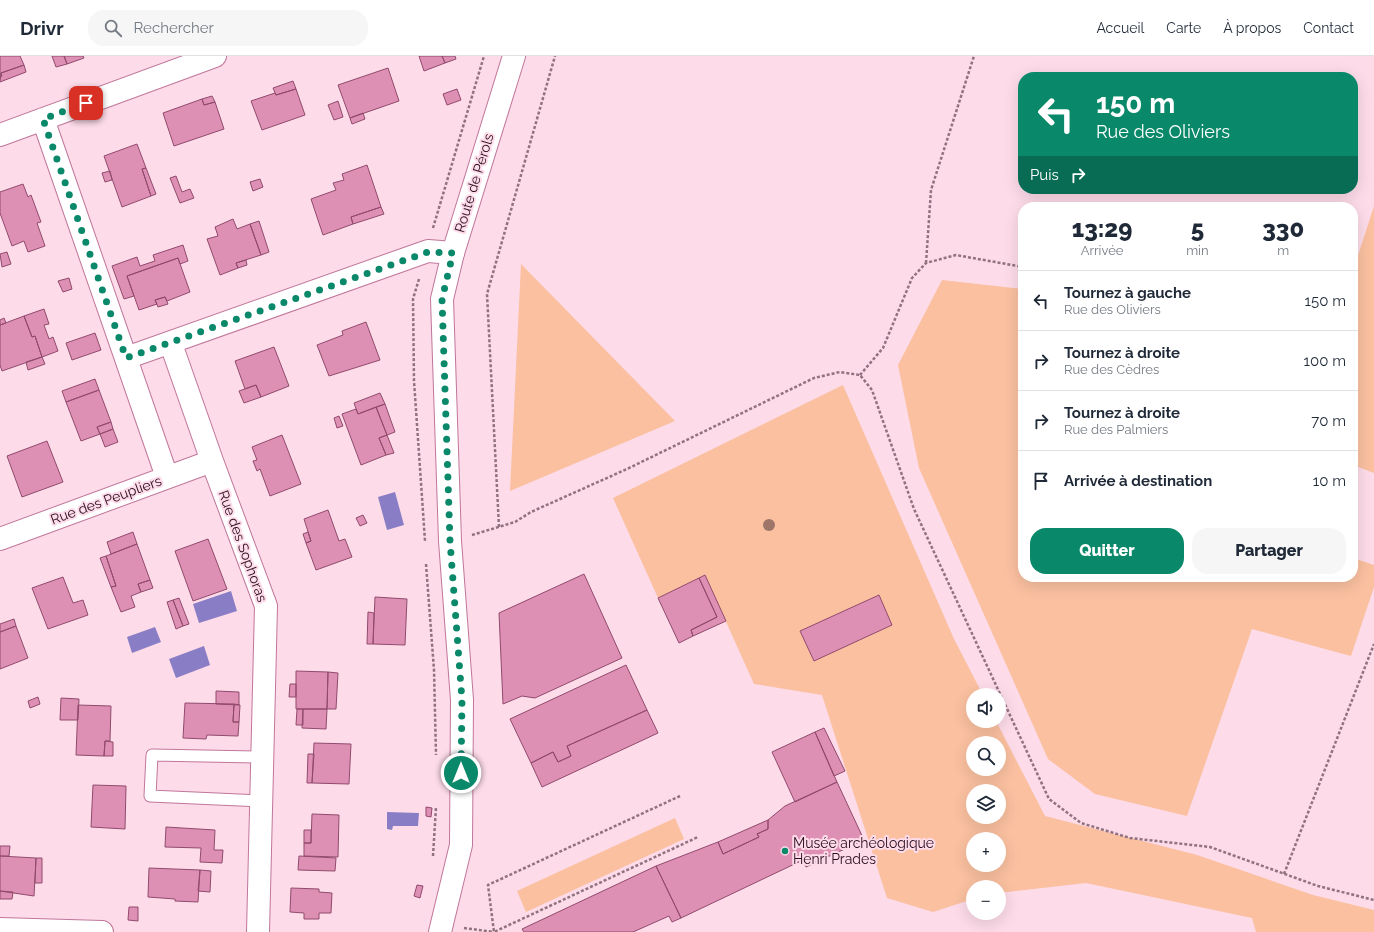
<!DOCTYPE html>
<html lang="fr">
<meta charset="utf-8">
<style>
:root{--surface:#fff;--page:#f6f6f7;--text:#1f2937;--muted:#747a83;--line:#e0e1e3;--accent:#0a886a}
body{margin:0;font-family:Raleway,sans-serif;background:var(--page);color:var(--text);height:100vh;display:flex;flex-direction:column;font-size:15px;white-space:nowrap}
*{box-sizing:border-box;margin:0}
p{font-size:13px;color:var(--muted)}
.icon{flex:none;width:22px;height:22px;fill:none;stroke:currentColor;stroke-width:2;stroke-linecap:round;stroke-linejoin:round}
.map{position:relative;flex:1;overflow:hidden}
.panel{position:absolute;left:1018px;top:146px;width:340px;height:380px;display:flex;flex-direction:column;background:var(--surface);border-radius:16px;box-shadow:0 4px 16px #0002}
.panel>*{flex:none}
.hud{position:absolute;left:1018px;top:16px;width:340px;height:122px;border-radius:16px;box-shadow:0 4px 16px #0002;background:#0a886a;color:#fff;overflow:hidden}
.controls{position:absolute;left:966px;top:632px;display:grid;gap:8px}
.controls a{display:grid;place-items:center;width:40px;height:40px;border-radius:50%;background:var(--surface);box-shadow:0 4px 16px #0002;font-size:20px}
.pin{position:absolute;display:grid;place-items:center;width:34px;height:34px;color:#fff;margin:-17px;border-radius:8px;box-shadow:0 2px 6px #0006}
.me{position:absolute;width:44px;margin:-22px;rotate:0deg;stroke-linejoin:round;filter:drop-shadow(0 0 3px #0008)}
.turn{display:flex;align-items:center;gap:14px;height:84px;padding:0 12px;font-size:18px}
.turn .icon{width:52px;height:52px;stroke-width:2.5}
.turn b{display:block;font-size:28px;line-height:34px}
.then{display:flex;align-items:center;height:38px;padding:0 12px;background:#0003;gap:8px;font-size:15px}
.eta{display:flex;justify-content:space-evenly;align-items:center;height:68px;text-align:center}
.eta b{font-size:24px;font-weight:800;line-height:28px}
.cta{display:flex;gap:8px;margin-top:auto;padding:8px 12px}
.cta a{flex:1;height:46px;border-radius:16px;background:var(--accent);color:#fff;font-size:16px;font-weight:800;line-height:46px;text-align:center}
.cta a+a{background:var(--page);color:var(--text)}
ul{padding:0;list-style:none}
li{display:flex;align-items:center;gap:12px;height:60px;padding:0 12px;border-top:1px solid var(--line)}
li div{flex:1}
li b{display:block;font-size:15px}
li em{font-style:normal}
header{display:flex;align-items:center;gap:24px;box-sizing:border-box;height:56px;padding:0 20px;background:var(--surface);border-bottom:1px solid var(--line)}
header strong{font-size:19px}
nav{display:flex;gap:22px;margin-inline-start:auto;font-size:14px}
.search{width:280px;height:36px;background:var(--page);display:flex;align-items:center;gap:10px;box-sizing:border-box;padding:0 14px;border-radius:16px;color:var(--muted);font-size:15px}
.map>svg:first-child{display:block}
.green{fill:#fac0a0;fill-rule:evenodd}
.water{fill:#897ec5}
.building{fill:#dd90b4;stroke:#914a6d}
.lines{fill:none;stroke-linecap:round;stroke-linejoin:round}
.service-casing{stroke:#c1769a;stroke-width:13}
.minor-casing{stroke:#c1769a;stroke-width:24}
.tertiary-casing{stroke:#c1769a;stroke-width:24}
.path{stroke:#917280;stroke-width:2.5;stroke-dasharray:3 2;stroke-linecap:butt}
.service{stroke:#fff;stroke-width:11}
.minor{stroke:#fff;stroke-width:22}
.tertiary{stroke:#fff;stroke-width:22}
.tree{fill:#9e7569}
.route{stroke:#0a886a;stroke-width:7;stroke-dasharray:0 12.6}
.poi-dot{fill:#0a886a;stroke:#fddbe9;stroke-width:1.5}
.labels{text-anchor:middle;stroke-width:4;stroke-linejoin:round;paint-order:stroke}
.street-label{font-size:14px;fill:#2b0e1d;stroke:#fddbe9}
.poi-label{font-size:14px;fill:#2b0e1d;stroke:#fddbe9;text-anchor:start}
</style>
<header>
<strong>Drivr</strong>
<div class="search"><svg class="icon" aria-label="search" viewBox="0 0 24 24"><circle cx="10" cy="10" r="6"/><path d="M15 15l6 6"/></svg>Rechercher</div>
<nav><a>Accueil</a><a>Carte</a><a>À propos</a><a>Contact</a></nav>
</header>
<div class="map">
<svg width="1374" height="876" viewBox="0 0 1374 876">
<rect width="100%" height="100%" fill="#fddbe9"/>
<!-- green -->
<path class="green" d="M 1374,150 L 1374,417 L 1353,409 L 1353,215 Z
M 521,208 L 675,365 L 510,435 Z
M 942,224 L 1023,233 L 1023,521 L 1353,521 L 1353,502 L 1374,509 L 1374,531 L 1351,600 L 1252,573 L 1187,760 L 1095,738 L 1048,703 L 919,412 L 898,309 Z
M 843,329 L 954,583 L 983,639 L 973,639 L 973,665 L 996,665 L 1045,760 L 1197,799 L 1313,839 L 1374,854 L 1374,876 L 1256,876 L 1252,862 L 1086,827 L 999,837 L 999,831 L 973,831 L 973,843 L 933,856 L 887,842 L 822,639 L 754,628 L 705,519 L 658,542 L 613,442 ZM 973,687 L 999,687 L 999,713 L 973,713 ZM 973,735 L 999,735 L 999,761 L 973,761 ZM 973,783 L 999,783 L 999,809 L 973,809 Z
M 675,762 L 684,783 L 526,856 L 517,835 Z"/>
<!-- water -->
<path class="water" d="M 395,436 L 404,469 L 387,474 L 378,441 Z
M 231,535 L 237,555 L 199,567 L 193,548 Z
M 155,571 L 161,586 L 132,597 L 127,581 Z
M 204,590 L 210,609 L 176,622 L 169,603 Z
M 387,756 L 419,757 L 418,770 L 393,770 L 392,774 L 387,773 Z"/>
<!-- building -->
<path class="building" d="M 0,0 L 20,0 L 24,9 L 1,17 L 2,20 L 0,21 Z
M 52,0 L 64,0 L 67,8 L 56,11 Z
M 64,0 L 83,0 L 84,2 L 67,8 Z
M 419,0 L 442,0 L 445,7 L 424,15 Z
M 442,0 L 455,0 L 456,3 L 445,7 Z
M 24,9 L 26,16 L 0,26 L 1,17 Z
M 388,12 L 399,45 L 350,62 L 338,29 Z
M 293,25 L 296,33 L 276,39 L 273,32 Z
M 296,33 L 305,59 L 262,74 L 251,45 L 275,37 L 276,39 Z
M 457,33 L 461,44 L 447,49 L 443,38 Z
M 212,40 L 215,46 L 204,49 L 202,43 Z
M 202,43 L 204,49 L 215,46 L 224,73 L 174,90 L 163,57 Z
M 338,45 L 343,61 L 334,64 L 328,49 Z
M 363,57 L 365,63 L 352,68 L 350,62 Z
M 137,88 L 146,112 L 142,113 L 151,140 L 122,151 L 104,100 Z
M 367,109 L 381,151 L 351,161 L 353,168 L 323,179 L 311,143 L 336,134 L 333,127 L 344,124 L 342,118 Z
M 146,112 L 156,138 L 151,140 L 142,113 Z
M 110,115 L 112,124 L 105,126 L 102,117 Z
M 176,120 L 182,136 L 190,133 L 194,142 L 180,147 L 170,122 Z
M 260,123 L 263,131 L 253,135 L 250,126 Z
M 23,128 L 28,141 L 31,139 L 41,166 L 37,167 L 45,190 L 28,196 L 24,185 L 12,190 L 0,157 L 0,136 Z
M 381,151 L 384,158 L 353,168 L 351,161 Z
M 233,163 L 237,173 L 250,168 L 261,199 L 236,207 L 238,212 L 220,219 L 207,183 L 218,180 L 215,171 Z
M 259,165 L 269,196 L 261,199 L 250,168 Z
M 183,189 L 188,205 L 180,208 L 178,202 L 127,220 L 134,240 L 124,243 L 112,210 L 137,201 L 140,210 L 155,205 L 153,199 Z
M 7,196 L 11,208 L 2,211 L 0,198 Z
M 178,202 L 190,236 L 167,245 L 165,241 L 155,244 L 157,248 L 139,254 L 127,220 Z
M 246,204 L 247,209 L 238,212 L 236,207 Z
M 69,222 L 72,233 L 63,236 L 58,225 Z
M 165,241 L 168,248 L 158,251 L 155,244 Z
M 44,253 L 49,268 L 44,269 L 49,283 L 53,281 L 58,295 L 42,301 L 35,280 L 32,281 L 24,260 Z
M 24,260 L 32,281 L 35,280 L 42,301 L 2,315 L 0,309 L 0,269 Z
M 4,262 L 6,267 L 0,269 L 0,264 Z
M 366,266 L 380,304 L 329,320 L 317,289 L 343,279 L 342,275 Z
M 95,277 L 101,294 L 72,304 L 66,287 Z
M 274,291 L 289,330 L 261,341 L 256,329 L 245,333 L 235,305 Z
M 42,301 L 45,308 L 28,314 L 26,306 Z
M 95,323 L 99,334 L 66,346 L 62,335 Z
M 256,329 L 261,341 L 244,347 L 239,335 Z
M 99,334 L 111,366 L 97,371 L 100,378 L 81,385 L 66,346 Z
M 380,337 L 385,348 L 358,358 L 354,347 Z
M 385,348 L 395,376 L 387,379 L 376,351 Z
M 376,351 L 387,379 L 379,382 L 386,399 L 361,409 L 342,358 L 356,353 L 358,358 Z
M 339,360 L 343,370 L 337,372 L 334,362 Z
M 111,366 L 113,373 L 100,378 L 97,371 Z
M 113,373 L 118,386 L 105,391 L 100,378 Z
M 282,379 L 301,428 L 270,440 L 260,413 L 257,415 L 253,405 L 257,404 L 252,391 Z
M 387,379 L 394,397 L 386,399 L 379,382 Z
M 47,385 L 63,426 L 22,441 L 7,400 Z
M 328,454 L 339,485 L 345,483 L 352,501 L 316,514 L 306,487 L 311,485 L 304,463 Z
M 363,459 L 367,467 L 360,470 L 356,462 Z
M 133,476 L 137,488 L 111,498 L 107,486 Z
M 308,476 L 311,485 L 306,487 L 303,478 Z
M 208,483 L 227,533 L 193,545 L 175,495 Z
M 137,488 L 150,524 L 138,528 L 141,536 L 131,540 L 135,551 L 121,556 L 111,531 L 116,530 L 106,500 Z
M 106,500 L 116,530 L 111,531 L 100,502 Z
M 584,518 L 622,602 L 535,642 L 522,640 L 503,648 L 499,557 Z
M 705,519 L 726,565 L 693,580 L 691,574 L 717,561 L 699,522 Z
M 63,521 L 73,547 L 83,544 L 88,559 L 48,573 L 32,532 Z
M 699,522 L 717,561 L 691,574 L 693,580 L 679,587 L 658,542 Z
M 150,524 L 153,532 L 141,536 L 138,528 Z
M 879,539 L 892,569 L 814,605 L 800,575 Z
M 375,541 L 407,543 L 405,589 L 373,588 Z
M 179,542 L 189,568 L 183,570 L 173,544 Z
M 173,544 L 183,570 L 176,573 L 167,546 Z
M 368,556 L 374,557 L 373,588 L 367,588 Z
M 14,563 L 16,570 L 0,576 L 0,568 Z
M 16,570 L 28,602 L 0,613 L 0,576 Z
M 626,609 L 647,654 L 567,690 L 571,700 L 558,706 L 553,696 L 531,707 L 510,663 Z
M 296,615 L 328,616 L 327,653 L 296,653 Z
M 328,616 L 338,617 L 336,653 L 327,653 Z
M 290,628 L 296,628 L 296,641 L 289,641 Z
M 216,635 L 239,636 L 239,649 L 216,648 Z
M 38,641 L 40,648 L 30,652 L 28,645 Z
M 61,642 L 79,643 L 78,664 L 60,664 Z
M 185,647 L 234,648 L 233,666 L 239,666 L 238,680 L 207,679 L 206,683 L 183,682 Z
M 234,648 L 240,649 L 239,666 L 233,666 Z
M 78,649 L 111,650 L 110,685 L 105,685 L 104,700 L 76,699 Z
M 297,653 L 303,653 L 303,669 L 296,669 Z
M 303,653 L 327,653 L 326,673 L 302,672 Z
M 647,654 L 658,677 L 542,731 L 531,707 L 553,696 L 558,706 L 571,700 L 567,690 Z
M 824,672 L 845,715 L 834,720 L 815,676 Z
M 815,676 L 837,726 L 795,746 L 772,696 Z
M 105,685 L 113,686 L 113,700 L 104,700 Z
M 314,687 L 351,688 L 349,728 L 312,727 Z
M 308,698 L 314,698 L 312,727 L 307,727 Z
M 837,726 L 864,784 L 806,811 L 803,804 L 681,862 L 656,810 L 718,786 L 723,798 L 759,781 L 757,778 L 768,773 L 768,764 L 785,750 Z
M 93,729 L 126,730 L 125,773 L 91,771 Z
M 426,751 L 432,752 L 431,761 L 426,760 Z
M 312,758 L 339,759 L 338,801 L 304,800 L 304,787 L 311,787 Z
M 768,764 L 768,773 L 757,778 L 759,781 L 723,798 L 718,786 Z
M 166,771 L 215,774 L 214,794 L 223,794 L 222,807 L 200,806 L 201,792 L 165,791 Z
M 304,774 L 311,774 L 311,787 L 304,787 Z
M 0,790 L 10,790 L 9,800 L 0,800 Z
M 0,800 L 36,802 L 34,840 L 0,835 Z
M 299,800 L 336,802 L 335,815 L 298,814 Z
M 36,802 L 42,802 L 42,827 L 35,827 Z
M 656,810 L 681,862 L 672,866 L 669,860 L 633,876 L 524,876 L 522,873 Z
M 149,812 L 200,814 L 198,846 L 175,845 L 175,843 L 148,841 Z
M 200,814 L 211,815 L 210,836 L 198,835 Z
M 417,829 L 423,830 L 420,842 L 414,840 Z
M 291,832 L 319,833 L 319,836 L 332,837 L 331,857 L 319,857 L 319,863 L 304,863 L 304,857 L 290,856 Z
M 0,835 L 13,836 L 12,843 L 0,843 Z
M 129,851 L 138,851 L 138,865 L 128,864 Z"/>
<g class="lines">
<defs>
<path id="service" d="M 261,745 L 150,740 L 152,699 L 262,701"/>
<path id="minor" d="M 43,63 L 167,421
M 0,79 L 215,0
M 171,288 L 212,405 L 266,550 L 258,876
M 126,302 L 428,195 L 453,197
M 0,483 L 212,405
M 0,873 L 102,876"/>
<path id="tertiary" d="M 440,876 L 461,789 L 462,644 L 450,485 L 442,243 L 453,197 L 514,0"/>
</defs>
<!-- service casing -->
<use href="#service" class="service-casing"/>
<!-- minor casing -->
<use href="#minor" class="minor-casing"/>
<!-- tertiary casing -->
<use href="#tertiary" class="tertiary-casing"/>
<!-- path -->
<path class="path" d="M 433,172 L 484,0
M 926,207 L 931,134 L 974,0
M 419,223 L 413,243 L 414,325 L 425,485
M 860,319 L 883,292 L 912,222 L 926,207 L 956,199 L 1023,211
M 499,471 L 487,238 L 555,0
M 472,479 L 515,466 L 531,456 L 627,413 L 814,322 L 840,316 L 860,319 L 872,334 L 914,453 L 1049,743 L 1081,767 L 1130,782 L 1210,791 L 1318,830 L 1374,844
M 426,508 L 434,614 L 436,699
M 680,740 L 488,829 L 494,876 L 698,781
M 433,800 L 436,751
M 1284,818 L 1374,588
M 464,872 L 494,876"/>
<!-- service -->
<use href="#service" class="service"/>
<!-- minor -->
<use href="#minor" class="minor"/>
<!-- tertiary -->
<use href="#tertiary" class="tertiary"/>
</g>
<!-- trees -->
<circle class="tree" cx="769" cy="469" r="6"/>
<g class="lines">
<!-- route -->
<path class="route" d="M 86,47 L 43,63 L 126,302 L 428,196 L 453,197 L 442,243 L 450,485 L 462,644 L 461,717"/>
</g>
<!-- markers -->
<circle class="poi-dot" cx="785" cy="795" r="4"/>
<g class="labels">
<!-- street labels -->
<g class="street-label">
<text transform="translate(474 127) rotate(-73)" y="5">Route de Pérols</text>
<text transform="translate(106 444) rotate(-20)" y="5">Rue des Peupliers</text>
<text transform="translate(243 490) rotate(70)" y="5">Rue des Sophoras</text>
</g>
<!-- poi labels -->
<g class="poi-label">
<text x="793" y="792">Musée archéologique<tspan x="793" dy="16">Henri Prades</tspan></text>
</g>
</g>
</svg>
<div class="controls">
<a><svg class="icon" aria-label="sound" viewBox="0 0 24 24"><path d="M4 9h4l5-4v14l-5-4H4zM17 9q2 3 0 6"/></svg></a>
<a><svg class="icon" aria-label="search" viewBox="0 0 24 24"><circle cx="10" cy="10" r="6"/><path d="M15 15l6 6"/></svg></a>
<a><svg class="icon" aria-label="layers" viewBox="0 0 24 24"><path d="M12 4l9 5-9 5-9-5zM3 14l9 5 9-5"/></svg></a>
<a>+</a>
<a>−</a>
</div>
<div class="pin" style="left:86px;top:47px;background:#d93025"><svg class="icon" aria-label="arrive" viewBox="0 0 24 24"><path d="M6 21V4h12l-3 4 3 4H6"/></svg></div>
<svg class="me" style="left:461px;top:717px" viewBox="-20 -20 40 40"><circle r="17" fill="#0a886a" stroke="#fff" stroke-width="3"/><path d="M0-11L8 9 0 5-8 9z" fill="#fff"/></svg>
<div class="hud">
<div class="turn"><svg class="icon" aria-label="left" viewBox="0 0 24 24"><path d="M17 20v-9H6M10 6l-5 5 5 5"/></svg><div><b>150 m</b>Rue des Oliviers</div></div>
<div class="then">Puis<svg class="icon" aria-label="right" viewBox="0 0 24 24"><path d="M7 20v-9h11M14 6l5 5-5 5"/></svg></div>
</div>
<section class="panel">
<div class="eta">
<div><b>13:29</b><p>Arrivée</p></div>
<div><b>5</b><p>min</p></div>
<div><b>330</b><p>m</p></div>
</div>
<ul>
<li><svg class="icon" aria-label="left" viewBox="0 0 24 24"><path d="M17 20v-9H6M10 6l-5 5 5 5"/></svg><div><b>Tournez à gauche</b><p>Rue des Oliviers</p></div><em>150 m</em></li>
<li><svg class="icon" aria-label="right" viewBox="0 0 24 24"><path d="M7 20v-9h11M14 6l5 5-5 5"/></svg><div><b>Tournez à droite</b><p>Rue des Cèdres</p></div><em>100 m</em></li>
<li><svg class="icon" aria-label="right" viewBox="0 0 24 24"><path d="M7 20v-9h11M14 6l5 5-5 5"/></svg><div><b>Tournez à droite</b><p>Rue des Palmiers</p></div><em>70 m</em></li>
<li><svg class="icon" aria-label="arrive" viewBox="0 0 24 24"><path d="M6 21V4h12l-3 4 3 4H6"/></svg><div><b>Arrivée à destination</b></div><em>10 m</em></li>
</ul>
<div class="cta"><a>Quitter</a><a>Partager</a></div>
</section>
</div>
